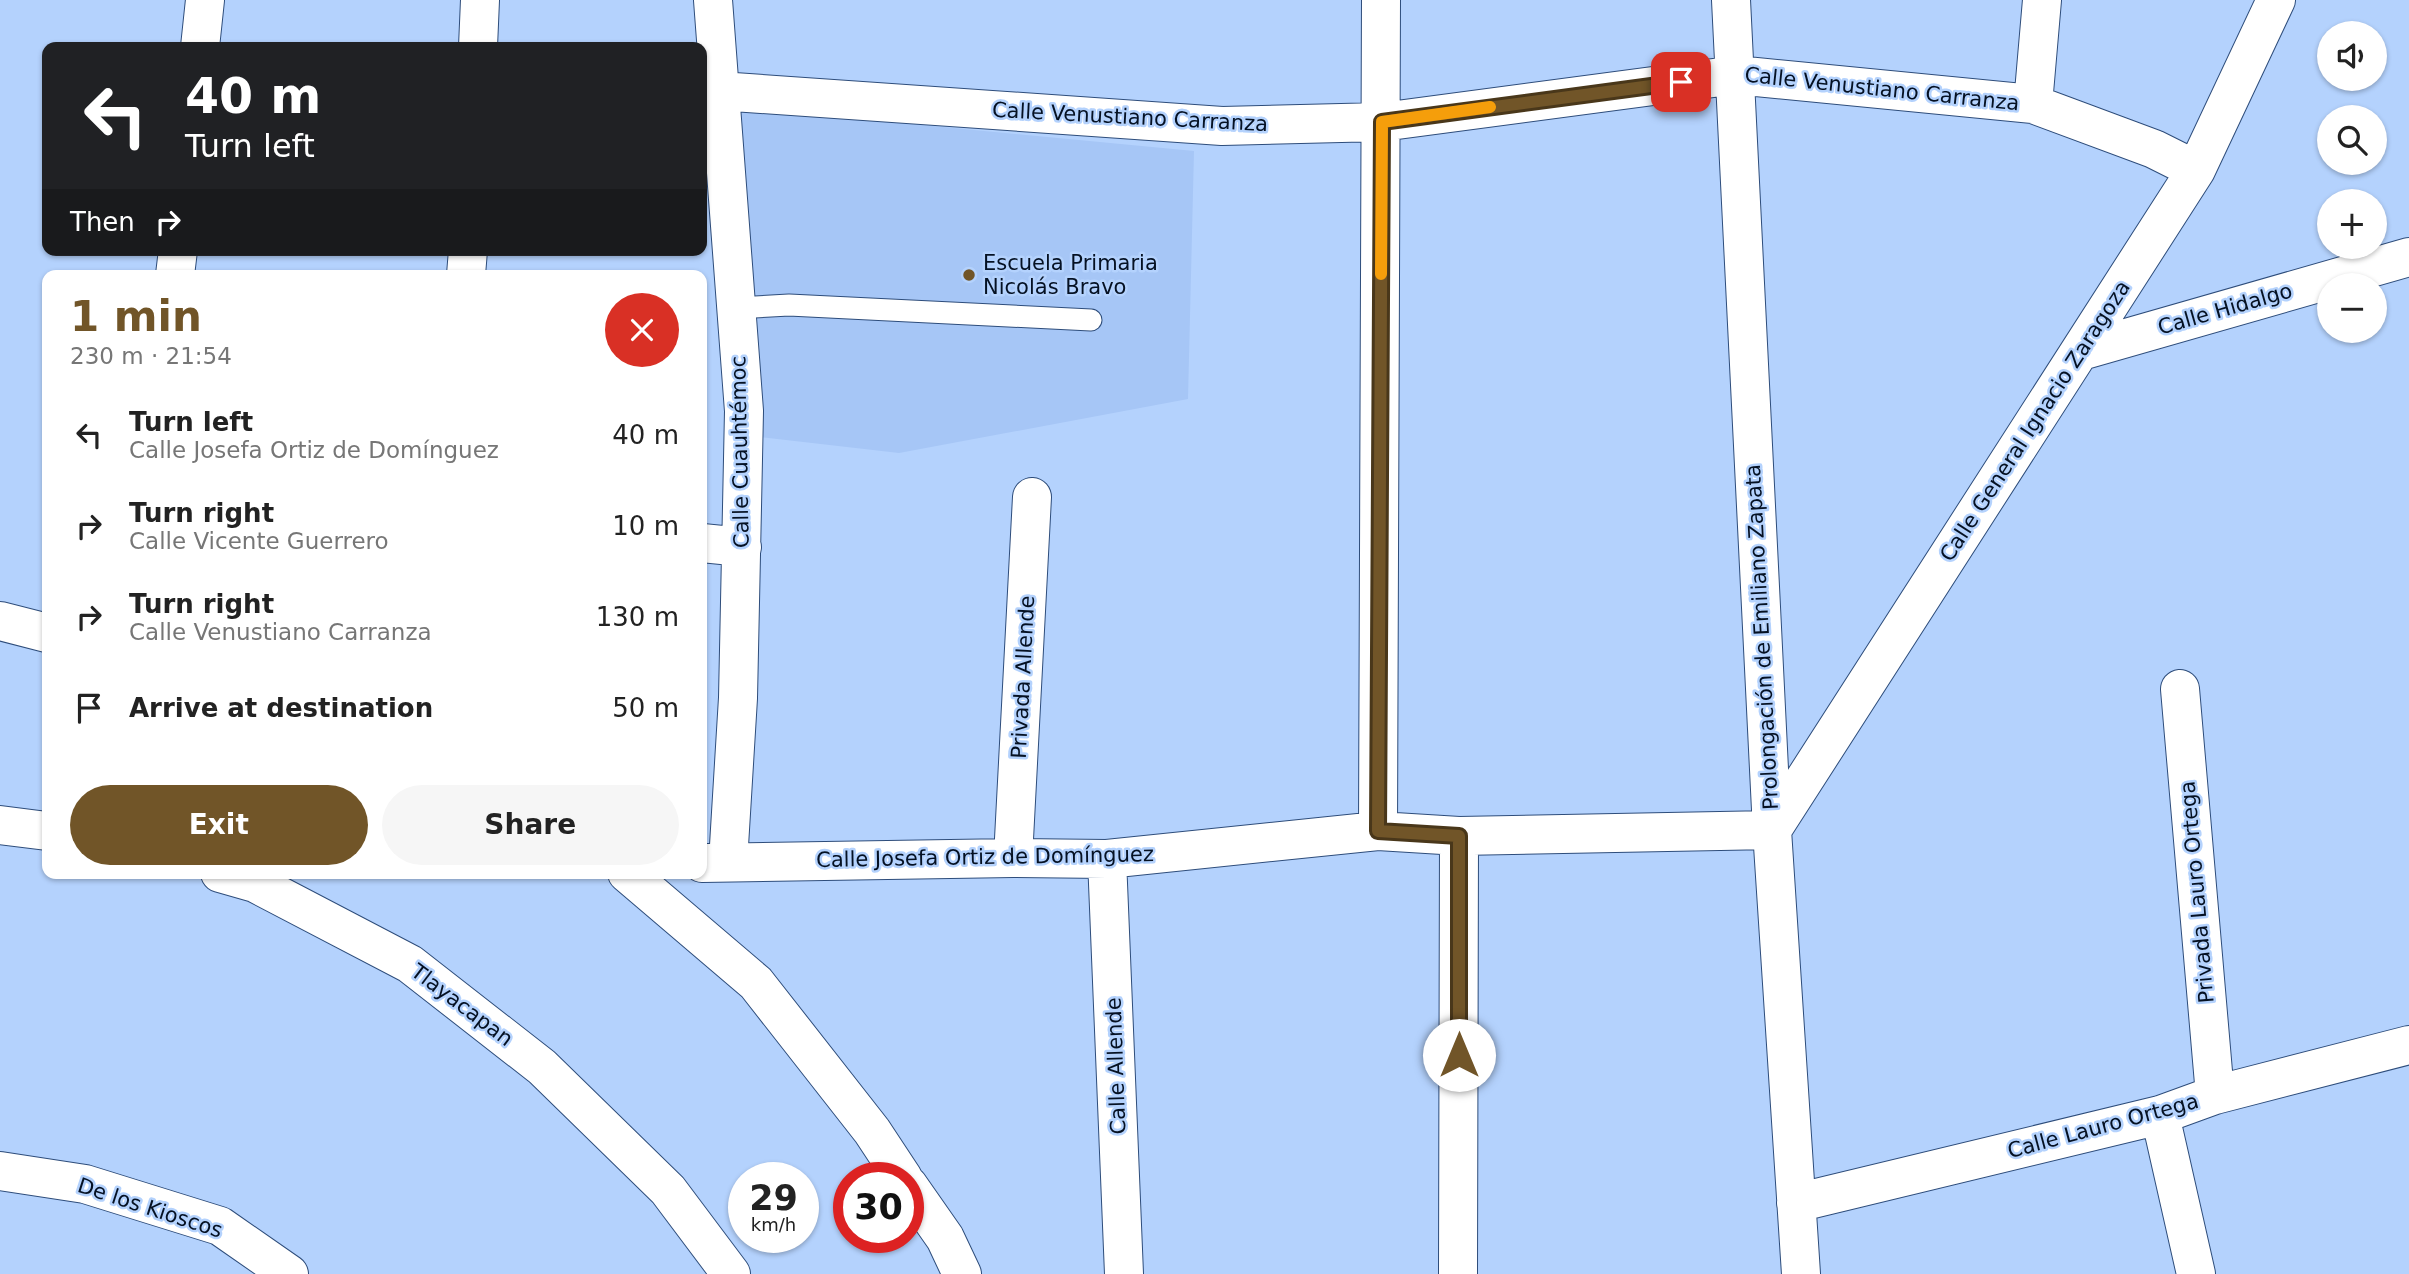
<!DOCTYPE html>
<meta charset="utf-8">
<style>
:root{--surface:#fff;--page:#f6f6f6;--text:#222;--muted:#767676;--accent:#715528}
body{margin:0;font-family:"DejaVu Sans",sans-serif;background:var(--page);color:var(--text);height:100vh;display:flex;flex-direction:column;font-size:26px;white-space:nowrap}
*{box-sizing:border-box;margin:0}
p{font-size:23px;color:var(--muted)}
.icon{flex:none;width:38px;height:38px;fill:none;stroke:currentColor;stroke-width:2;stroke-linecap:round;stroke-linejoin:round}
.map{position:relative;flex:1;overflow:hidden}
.drawer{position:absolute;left:42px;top:270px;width:665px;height:609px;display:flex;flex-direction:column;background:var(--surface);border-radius:14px;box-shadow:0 2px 5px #0004}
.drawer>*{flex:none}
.hud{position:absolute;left:42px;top:42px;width:665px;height:214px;border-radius:14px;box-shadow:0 2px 5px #0004;background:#202124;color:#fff;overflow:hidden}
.buttons{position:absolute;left:2317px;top:21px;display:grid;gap:14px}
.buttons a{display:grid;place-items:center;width:70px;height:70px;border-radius:50%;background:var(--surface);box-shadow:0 2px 5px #0004;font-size:35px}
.speed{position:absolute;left:728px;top:1162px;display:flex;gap:14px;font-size:35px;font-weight:700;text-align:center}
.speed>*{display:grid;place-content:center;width:91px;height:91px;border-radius:50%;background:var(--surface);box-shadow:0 2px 5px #0004;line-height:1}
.speed small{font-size:18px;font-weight:400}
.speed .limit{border:10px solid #d22;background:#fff;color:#111}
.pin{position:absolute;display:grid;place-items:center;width:60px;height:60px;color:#fff;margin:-30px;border-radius:14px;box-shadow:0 4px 10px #0006}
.me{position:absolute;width:77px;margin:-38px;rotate:0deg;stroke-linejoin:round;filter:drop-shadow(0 0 5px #0008)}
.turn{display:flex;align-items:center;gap:24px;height:147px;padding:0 28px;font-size:32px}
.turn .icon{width:91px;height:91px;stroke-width:2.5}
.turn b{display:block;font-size:49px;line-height:60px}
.then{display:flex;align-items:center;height:66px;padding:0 28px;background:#0003;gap:14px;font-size:26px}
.round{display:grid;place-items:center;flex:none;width:74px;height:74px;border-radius:37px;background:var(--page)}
.head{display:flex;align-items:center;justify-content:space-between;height:119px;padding:0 28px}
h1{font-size:42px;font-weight:600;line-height:52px;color:var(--accent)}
.cta{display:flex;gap:14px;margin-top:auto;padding:14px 28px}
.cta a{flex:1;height:80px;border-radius:42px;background:var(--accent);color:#fff;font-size:28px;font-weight:600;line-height:80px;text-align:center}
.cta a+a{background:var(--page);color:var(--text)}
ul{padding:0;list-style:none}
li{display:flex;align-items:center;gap:21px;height:91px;padding:0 28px}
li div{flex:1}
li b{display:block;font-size:26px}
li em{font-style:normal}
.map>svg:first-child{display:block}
.built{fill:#a6c6f6}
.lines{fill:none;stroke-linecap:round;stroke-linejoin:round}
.service-casing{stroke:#2e4d7b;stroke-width:23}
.minor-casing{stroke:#2e4d7b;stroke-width:40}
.tertiary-casing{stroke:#2e4d7b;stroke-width:40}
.service{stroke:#fff;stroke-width:21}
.minor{stroke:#fff;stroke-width:38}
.tertiary{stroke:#fff;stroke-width:38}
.route-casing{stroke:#49371a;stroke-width:18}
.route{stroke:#715528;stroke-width:12}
.slow{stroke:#f59e0b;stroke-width:12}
.poi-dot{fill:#715528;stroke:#b4d2fd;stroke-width:2.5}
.labels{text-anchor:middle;stroke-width:5;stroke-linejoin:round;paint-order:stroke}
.street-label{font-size:21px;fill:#051123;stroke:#b4d2fd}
.poi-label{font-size:21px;fill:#051123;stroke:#b4d2fd;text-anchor:start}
</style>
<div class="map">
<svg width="2409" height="1274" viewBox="0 0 2409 1274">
<rect width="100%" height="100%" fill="#b4d2fd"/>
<!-- built -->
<path class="built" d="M 735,107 L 1194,151 L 1188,399 L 899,453 L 760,437 Z"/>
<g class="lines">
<defs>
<path id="service" d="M 736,308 L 789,305 L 1091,320"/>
<path id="minor" d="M 713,0 L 744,411 L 738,698 L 728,862
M 1731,0 L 1772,830 L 1801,1274
M 200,47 L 205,0
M 478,47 L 480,0
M 719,91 L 1222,126 L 1382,122 L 1736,75 L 2033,104 L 2154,149 L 2196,170
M 2033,104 L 2042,0
M 175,275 L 178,250
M 466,275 L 468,250
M 2081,351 L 2409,257
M 702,543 L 742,547
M 2180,689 L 2215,1095
M 0,825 L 47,831
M 1378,831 L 1381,0
M 1013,858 L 1032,497
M 1107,859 L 1124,1274
M 702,863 L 1013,858 L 1107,859 L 1378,831 L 1459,836 L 1772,830 L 2196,170 L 2276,0
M 220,873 L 255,883 L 410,964 L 542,1067 L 668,1190 L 731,1274
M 2160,1115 L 2196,1274
M 0,1171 L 85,1184 L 220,1226 L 289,1274
M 1796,1203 L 2160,1115 L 2215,1095 L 2409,1045
M 1458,1274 L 1459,836"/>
<path id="tertiary" d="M 0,621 L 47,633
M 627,873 L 756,983 L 872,1131 L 903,1178
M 908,1185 L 945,1238 L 962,1274"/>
</defs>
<!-- service casing -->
<use href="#service" class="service-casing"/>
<!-- minor casing -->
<use href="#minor" class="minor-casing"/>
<!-- tertiary casing -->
<use href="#tertiary" class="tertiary-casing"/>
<!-- service -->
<use href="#service" class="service"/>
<!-- minor -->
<use href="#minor" class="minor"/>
<!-- tertiary -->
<use href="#tertiary" class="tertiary"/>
</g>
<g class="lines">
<defs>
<path id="route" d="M 1459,1055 L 1459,836 L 1378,831 L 1382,122 L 1681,82"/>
</defs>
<!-- route casing -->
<use href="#route" class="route-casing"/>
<!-- route -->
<use href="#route" class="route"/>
<!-- slow -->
<path class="slow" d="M 1381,274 L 1382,122 L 1490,107"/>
</g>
<!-- markers -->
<circle class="poi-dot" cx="969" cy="275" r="7"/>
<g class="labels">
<!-- street labels -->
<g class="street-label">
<text transform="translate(1882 89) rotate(6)" y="7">Calle Venustiano Carranza</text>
<text transform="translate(1130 117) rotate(3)" y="7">Calle Venustiano Carranza</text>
<text transform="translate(2225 309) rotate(-16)" y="7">Calle Hidalgo</text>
<text transform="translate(2035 421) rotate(-57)" y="7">Calle General Ignacio Zaragoza</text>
<text transform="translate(740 452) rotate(-91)" y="7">Calle Cuauhtémoc</text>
<text transform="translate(1762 637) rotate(-93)" y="7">Prolongación de Emiliano Zapata</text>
<text transform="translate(1023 677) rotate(-87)" y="7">Privada Allende</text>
<text transform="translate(985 857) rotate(-1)" y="7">Calle Josefa Ortiz de Domínguez</text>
<text transform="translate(2197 892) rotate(-95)" y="7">Privada Lauro Ortega</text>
<text transform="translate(462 1005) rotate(37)" y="7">Tlayacapan</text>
<text transform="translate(1116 1066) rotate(-92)" y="7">Calle Allende</text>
<text transform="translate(2103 1126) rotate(-15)" y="7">Calle Lauro Ortega</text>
<text transform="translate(150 1208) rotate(18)" y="7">De los Kioscos</text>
</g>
<!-- poi labels -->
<g class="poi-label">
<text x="983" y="270">Escuela Primaria<tspan x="983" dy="24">Nicolás Bravo</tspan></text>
</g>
</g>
</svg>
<div class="buttons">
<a><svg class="icon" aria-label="sound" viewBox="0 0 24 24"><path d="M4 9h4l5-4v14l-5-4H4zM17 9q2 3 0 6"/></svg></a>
<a><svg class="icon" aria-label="search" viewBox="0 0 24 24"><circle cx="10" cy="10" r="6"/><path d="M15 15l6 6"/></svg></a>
<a>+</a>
<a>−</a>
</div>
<div class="speed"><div>29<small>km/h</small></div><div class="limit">30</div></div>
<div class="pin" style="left:1681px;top:82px;background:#d93025"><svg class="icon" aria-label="arrive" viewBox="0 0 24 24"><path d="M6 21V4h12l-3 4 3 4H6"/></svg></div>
<svg class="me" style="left:1459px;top:1055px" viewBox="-20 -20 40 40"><circle r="19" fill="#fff"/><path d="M0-13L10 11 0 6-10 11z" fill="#715528"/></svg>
<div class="hud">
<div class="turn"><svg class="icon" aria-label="left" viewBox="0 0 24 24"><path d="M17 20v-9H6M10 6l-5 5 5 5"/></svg><div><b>40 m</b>Turn left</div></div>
<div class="then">Then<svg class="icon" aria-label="right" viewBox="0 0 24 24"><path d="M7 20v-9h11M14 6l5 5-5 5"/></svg></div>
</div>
<section class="drawer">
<div class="head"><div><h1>1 min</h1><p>230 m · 21:54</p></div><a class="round" style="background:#d93025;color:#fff"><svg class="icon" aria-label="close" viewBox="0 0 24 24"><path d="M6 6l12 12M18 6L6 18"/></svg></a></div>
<ul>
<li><svg class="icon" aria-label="left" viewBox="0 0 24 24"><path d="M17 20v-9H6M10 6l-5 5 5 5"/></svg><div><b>Turn left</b><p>Calle Josefa Ortiz de Domínguez</p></div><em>40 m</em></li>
<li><svg class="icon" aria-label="right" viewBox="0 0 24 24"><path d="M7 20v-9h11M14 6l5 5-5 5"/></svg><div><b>Turn right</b><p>Calle Vicente Guerrero</p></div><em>10 m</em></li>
<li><svg class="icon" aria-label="right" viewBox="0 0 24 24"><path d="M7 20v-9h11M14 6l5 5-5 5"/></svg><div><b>Turn right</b><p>Calle Venustiano Carranza</p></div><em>130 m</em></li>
<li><svg class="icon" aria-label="arrive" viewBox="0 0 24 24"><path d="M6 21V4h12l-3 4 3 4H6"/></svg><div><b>Arrive at destination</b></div><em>50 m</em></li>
</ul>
<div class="cta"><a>Exit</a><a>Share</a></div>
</section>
</div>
